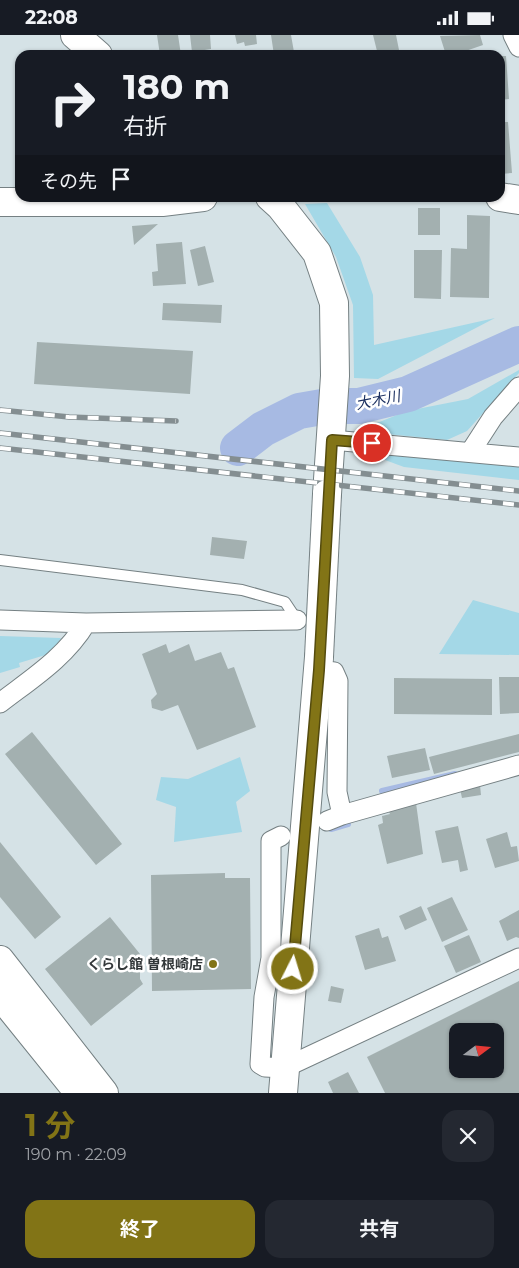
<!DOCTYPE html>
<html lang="ja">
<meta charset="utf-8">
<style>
:root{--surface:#171b24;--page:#242831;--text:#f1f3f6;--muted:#9ea1a6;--accent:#827416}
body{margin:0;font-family:Montserrat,"Noto Sans JP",sans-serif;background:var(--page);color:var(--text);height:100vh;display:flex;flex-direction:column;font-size:19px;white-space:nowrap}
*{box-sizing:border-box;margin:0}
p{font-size:16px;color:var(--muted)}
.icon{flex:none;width:28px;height:28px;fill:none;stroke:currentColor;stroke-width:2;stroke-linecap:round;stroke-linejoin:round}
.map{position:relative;height:1058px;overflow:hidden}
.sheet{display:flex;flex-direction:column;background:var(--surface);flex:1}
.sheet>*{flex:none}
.top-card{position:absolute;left:15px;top:15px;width:490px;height:152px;border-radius:15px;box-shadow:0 1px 4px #0004;background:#171b24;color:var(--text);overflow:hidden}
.needle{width:32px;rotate:74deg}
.fabs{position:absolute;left:449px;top:988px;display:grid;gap:10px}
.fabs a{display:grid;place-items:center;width:55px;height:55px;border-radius:10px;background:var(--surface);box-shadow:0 1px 4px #0004;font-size:25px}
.pin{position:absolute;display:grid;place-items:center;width:42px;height:42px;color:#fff;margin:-21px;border:2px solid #fff;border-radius:50%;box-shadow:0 1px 5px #0007}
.me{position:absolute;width:55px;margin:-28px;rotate:5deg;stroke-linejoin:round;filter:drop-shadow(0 0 4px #0008)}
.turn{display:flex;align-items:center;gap:18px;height:105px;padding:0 25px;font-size:22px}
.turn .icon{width:65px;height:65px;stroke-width:2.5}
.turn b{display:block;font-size:35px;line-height:42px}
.then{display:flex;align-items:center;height:48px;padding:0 25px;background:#0003;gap:10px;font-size:19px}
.round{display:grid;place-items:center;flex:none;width:52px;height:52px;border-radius:15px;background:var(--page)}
.head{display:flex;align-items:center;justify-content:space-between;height:85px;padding:0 25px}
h1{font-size:30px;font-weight:700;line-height:38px;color:var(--accent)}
.primary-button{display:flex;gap:10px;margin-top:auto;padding:10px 25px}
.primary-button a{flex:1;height:58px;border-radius:15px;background:var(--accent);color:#fff;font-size:20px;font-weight:700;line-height:58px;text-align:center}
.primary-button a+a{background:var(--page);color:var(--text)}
.status{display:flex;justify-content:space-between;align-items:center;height:35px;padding:0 25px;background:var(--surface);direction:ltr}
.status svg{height:14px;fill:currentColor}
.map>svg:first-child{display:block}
.green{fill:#a4d8e7}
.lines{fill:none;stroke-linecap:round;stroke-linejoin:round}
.stream{stroke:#a7bae3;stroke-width:6}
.river{stroke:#a7bae3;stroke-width:36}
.building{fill:#a3b0b0;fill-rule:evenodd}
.lane-casing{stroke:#758083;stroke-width:12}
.street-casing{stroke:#758083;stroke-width:21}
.secondary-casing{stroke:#758083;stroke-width:30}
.lane{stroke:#fff;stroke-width:10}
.street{stroke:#fff;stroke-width:19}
.secondary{stroke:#fff;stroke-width:28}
.rail-casing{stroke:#848e91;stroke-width:5.5}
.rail{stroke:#fff;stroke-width:4;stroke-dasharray:11;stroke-linecap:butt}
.secondary-bridge-casing{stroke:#758083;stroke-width:30;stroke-linecap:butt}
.secondary-bridge{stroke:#fff;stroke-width:28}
.route-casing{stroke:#544b0e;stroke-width:12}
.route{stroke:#827416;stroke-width:9}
.poi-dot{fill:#827416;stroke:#fff;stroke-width:2}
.labels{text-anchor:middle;stroke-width:5;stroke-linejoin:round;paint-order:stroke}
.poi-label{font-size:14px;font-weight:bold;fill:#33383a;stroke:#fff;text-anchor:end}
.water-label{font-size:15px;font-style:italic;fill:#1c3061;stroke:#fff}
</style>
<div class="status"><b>22:08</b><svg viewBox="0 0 49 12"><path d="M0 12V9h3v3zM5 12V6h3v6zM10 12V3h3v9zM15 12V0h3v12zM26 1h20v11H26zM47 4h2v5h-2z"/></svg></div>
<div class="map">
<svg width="519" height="1058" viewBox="0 0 519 1058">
<rect width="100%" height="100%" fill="#d5e2e6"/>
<!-- green -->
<path class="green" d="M 327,168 L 360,222 L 373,260 L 374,310 L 495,283 L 378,344 L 354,343 L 353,270 L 336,222 L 305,169 Z
M 519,335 L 519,338 L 467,396 L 447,405 L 357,396 L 407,376 L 468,364 Z
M 358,415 L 519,431 L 519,445 L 404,432 Z
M 473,565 L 519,578 L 519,620 L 439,619 Z
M 0,601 L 61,603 L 52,618 L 19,628 L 20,632 L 0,638 Z
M 240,722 L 250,756 L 236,767 L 242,797 L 174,807 L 176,772 L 156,765 L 161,742 L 188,744 Z"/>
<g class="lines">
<!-- stream -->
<path class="stream" d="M 382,756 L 455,739
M 331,794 L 348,789"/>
<!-- river -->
<path class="river" d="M 238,413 L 263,394 L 299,376 L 328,371 L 359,371 L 408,359 L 519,309"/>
</g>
<!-- building -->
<path class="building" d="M 157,0 L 178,0 L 181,20 L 160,20 Z
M 190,0 L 210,0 L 211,14 L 192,17 Z
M 235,0 L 256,0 L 257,9 L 245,11 L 244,7 L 237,9 Z
M 271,0 L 291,0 L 294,17 L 274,20 Z
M 373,0 L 396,0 L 400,20 L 378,20 Z
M 480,0 L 483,10 L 454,20 L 446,20 L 440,1 Z
M 500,21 L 506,21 L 509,64 L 500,65 Z
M 500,87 L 508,87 L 512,138 L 500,139 Z
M 418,173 L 440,173 L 440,200 L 418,200 Z
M 467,180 L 490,181 L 489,263 L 450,262 L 451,213 L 467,214 Z
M 158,189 L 134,210 L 132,191 Z
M 182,207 L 186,249 L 153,251 L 152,237 L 158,236 L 156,209 Z
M 205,211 L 214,247 L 198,251 L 190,215 Z
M 414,215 L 442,215 L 441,264 L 414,263 Z
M 163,268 L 222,270 L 221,288 L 162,285 Z
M 37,307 L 193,316 L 190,359 L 34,349 Z
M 212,502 L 247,506 L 244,524 L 210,520 Z
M 166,609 L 169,618 L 189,609 L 195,626 L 221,617 L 228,634 L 234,632 L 256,692 L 197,715 L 178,670 L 162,676 L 152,673 L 151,665 L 157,659 L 142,619 Z
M 499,642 L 519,642 L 519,678 L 500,679 Z
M 394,643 L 492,644 L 492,680 L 394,679 Z
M 32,697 L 122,809 L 96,830 L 5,719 Z
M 519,699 L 519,717 L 434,739 L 429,722 Z
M 425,713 L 430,735 L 392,743 L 387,721 Z
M 480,750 L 481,760 L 462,763 L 460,754 Z
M 416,768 L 423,819 L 387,829 L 378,790 L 383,788 L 382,781 L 390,779 L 389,777 Z
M 458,791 L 468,835 L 460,837 L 458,825 L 442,828 L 435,796 Z
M 507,797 L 511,812 L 517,811 L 519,826 L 495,833 L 486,804 Z
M 0,807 L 61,882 L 35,904 L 0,862 Z
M 225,838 L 225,843 L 250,843 L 251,954 L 152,956 L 151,840 Z
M 452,862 L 468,895 L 442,907 L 427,873 Z
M 421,871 L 427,885 L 405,895 L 399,881 Z
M 519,875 L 519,903 L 516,902 L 507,906 L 499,886 Z
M 110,882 L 140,919 L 140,944 L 143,949 L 91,991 L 45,934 Z
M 379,893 L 382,903 L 388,901 L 396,926 L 365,935 L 355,901 Z
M 469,900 L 481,927 L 456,938 L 444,911 Z
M 519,946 L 519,1058 L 385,1058 L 367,1022 ZM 458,996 L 495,996 L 495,1034 L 458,1034 Z
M 331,951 L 344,954 L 341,968 L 328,966 Z
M 348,1037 L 359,1058 L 333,1058 L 328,1047 Z"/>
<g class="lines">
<defs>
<path id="lane" d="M 0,525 L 242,555 L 285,567 L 297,585"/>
<path id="street" d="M 513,0 L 519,12
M 332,405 L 519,422
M 471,416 L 493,382 L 519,352
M 0,585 L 86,588 L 297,585
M 319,635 L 334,637 L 338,646 L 337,757 L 342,780
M 0,668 C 31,644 65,623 86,588
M 327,786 L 342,780 L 519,730
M 281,801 L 271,806 L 271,923 L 264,962 L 260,1029 L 265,1032 L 284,1033 L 519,923"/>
<path id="secondary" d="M 75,0 L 98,20
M 270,162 L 281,172 L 317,218 L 334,268 L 335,341 L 327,459
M 500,162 L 519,165
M 0,167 L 162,167 L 203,162
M 0,925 L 104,1058
M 0,960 L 79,1058
M 283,1058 L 319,622"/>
</defs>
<!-- lane casing -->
<use href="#lane" class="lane-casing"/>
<!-- street casing -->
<use href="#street" class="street-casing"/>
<!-- secondary casing -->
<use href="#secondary" class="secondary-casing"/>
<!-- lane -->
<use href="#lane" class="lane"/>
<!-- street -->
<use href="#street" class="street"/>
<!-- secondary -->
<use href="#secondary" class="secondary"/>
<defs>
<path id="rail" d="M 0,375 L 69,382 L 176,386
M 0,398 L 519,456
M 0,413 L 519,470"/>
</defs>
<!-- rail casing -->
<use href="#rail" class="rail-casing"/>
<!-- rail -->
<use href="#rail" class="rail"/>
<defs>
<path id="secondary-bridge" d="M 319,622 L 327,459"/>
</defs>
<!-- secondary-bridge casing -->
<use href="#secondary-bridge" class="secondary-bridge-casing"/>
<!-- secondary-bridge -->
<use href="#secondary-bridge" class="secondary-bridge"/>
</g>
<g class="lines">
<defs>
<path id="route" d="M 293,934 L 319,635 L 332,405 L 372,408"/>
</defs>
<!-- route casing -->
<use href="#route" class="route-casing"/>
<!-- route -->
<use href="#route" class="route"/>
</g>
<!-- markers -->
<circle class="poi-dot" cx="213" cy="929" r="5"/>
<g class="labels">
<!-- poi labels -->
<g class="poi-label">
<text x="203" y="934">くらし館 曽根崎店</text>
</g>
<!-- water labels -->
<g class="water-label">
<text transform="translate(378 365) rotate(-11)" y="5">大木川</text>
</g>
</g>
</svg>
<div class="fabs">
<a><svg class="needle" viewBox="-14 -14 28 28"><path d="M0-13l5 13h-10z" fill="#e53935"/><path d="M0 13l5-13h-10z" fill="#9ea1a6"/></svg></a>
</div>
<div class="pin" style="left:372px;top:408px;background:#d93025"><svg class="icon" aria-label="arrive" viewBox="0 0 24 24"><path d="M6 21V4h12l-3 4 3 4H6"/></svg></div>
<svg class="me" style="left:293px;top:934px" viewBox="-20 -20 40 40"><circle r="17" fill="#827416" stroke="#fff" stroke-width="3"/><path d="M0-11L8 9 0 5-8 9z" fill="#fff"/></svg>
<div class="top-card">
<div class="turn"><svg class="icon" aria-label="right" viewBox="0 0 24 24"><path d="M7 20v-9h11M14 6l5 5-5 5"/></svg><div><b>180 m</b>右折</div></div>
<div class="then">その先<svg class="icon" aria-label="arrive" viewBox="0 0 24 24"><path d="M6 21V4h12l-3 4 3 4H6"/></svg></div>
</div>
</div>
<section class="sheet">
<div class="head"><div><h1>1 分</h1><p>190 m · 22:09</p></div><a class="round"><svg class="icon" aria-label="close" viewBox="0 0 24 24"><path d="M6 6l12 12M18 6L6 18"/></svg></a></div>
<div class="primary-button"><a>終了</a><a>共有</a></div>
</section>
